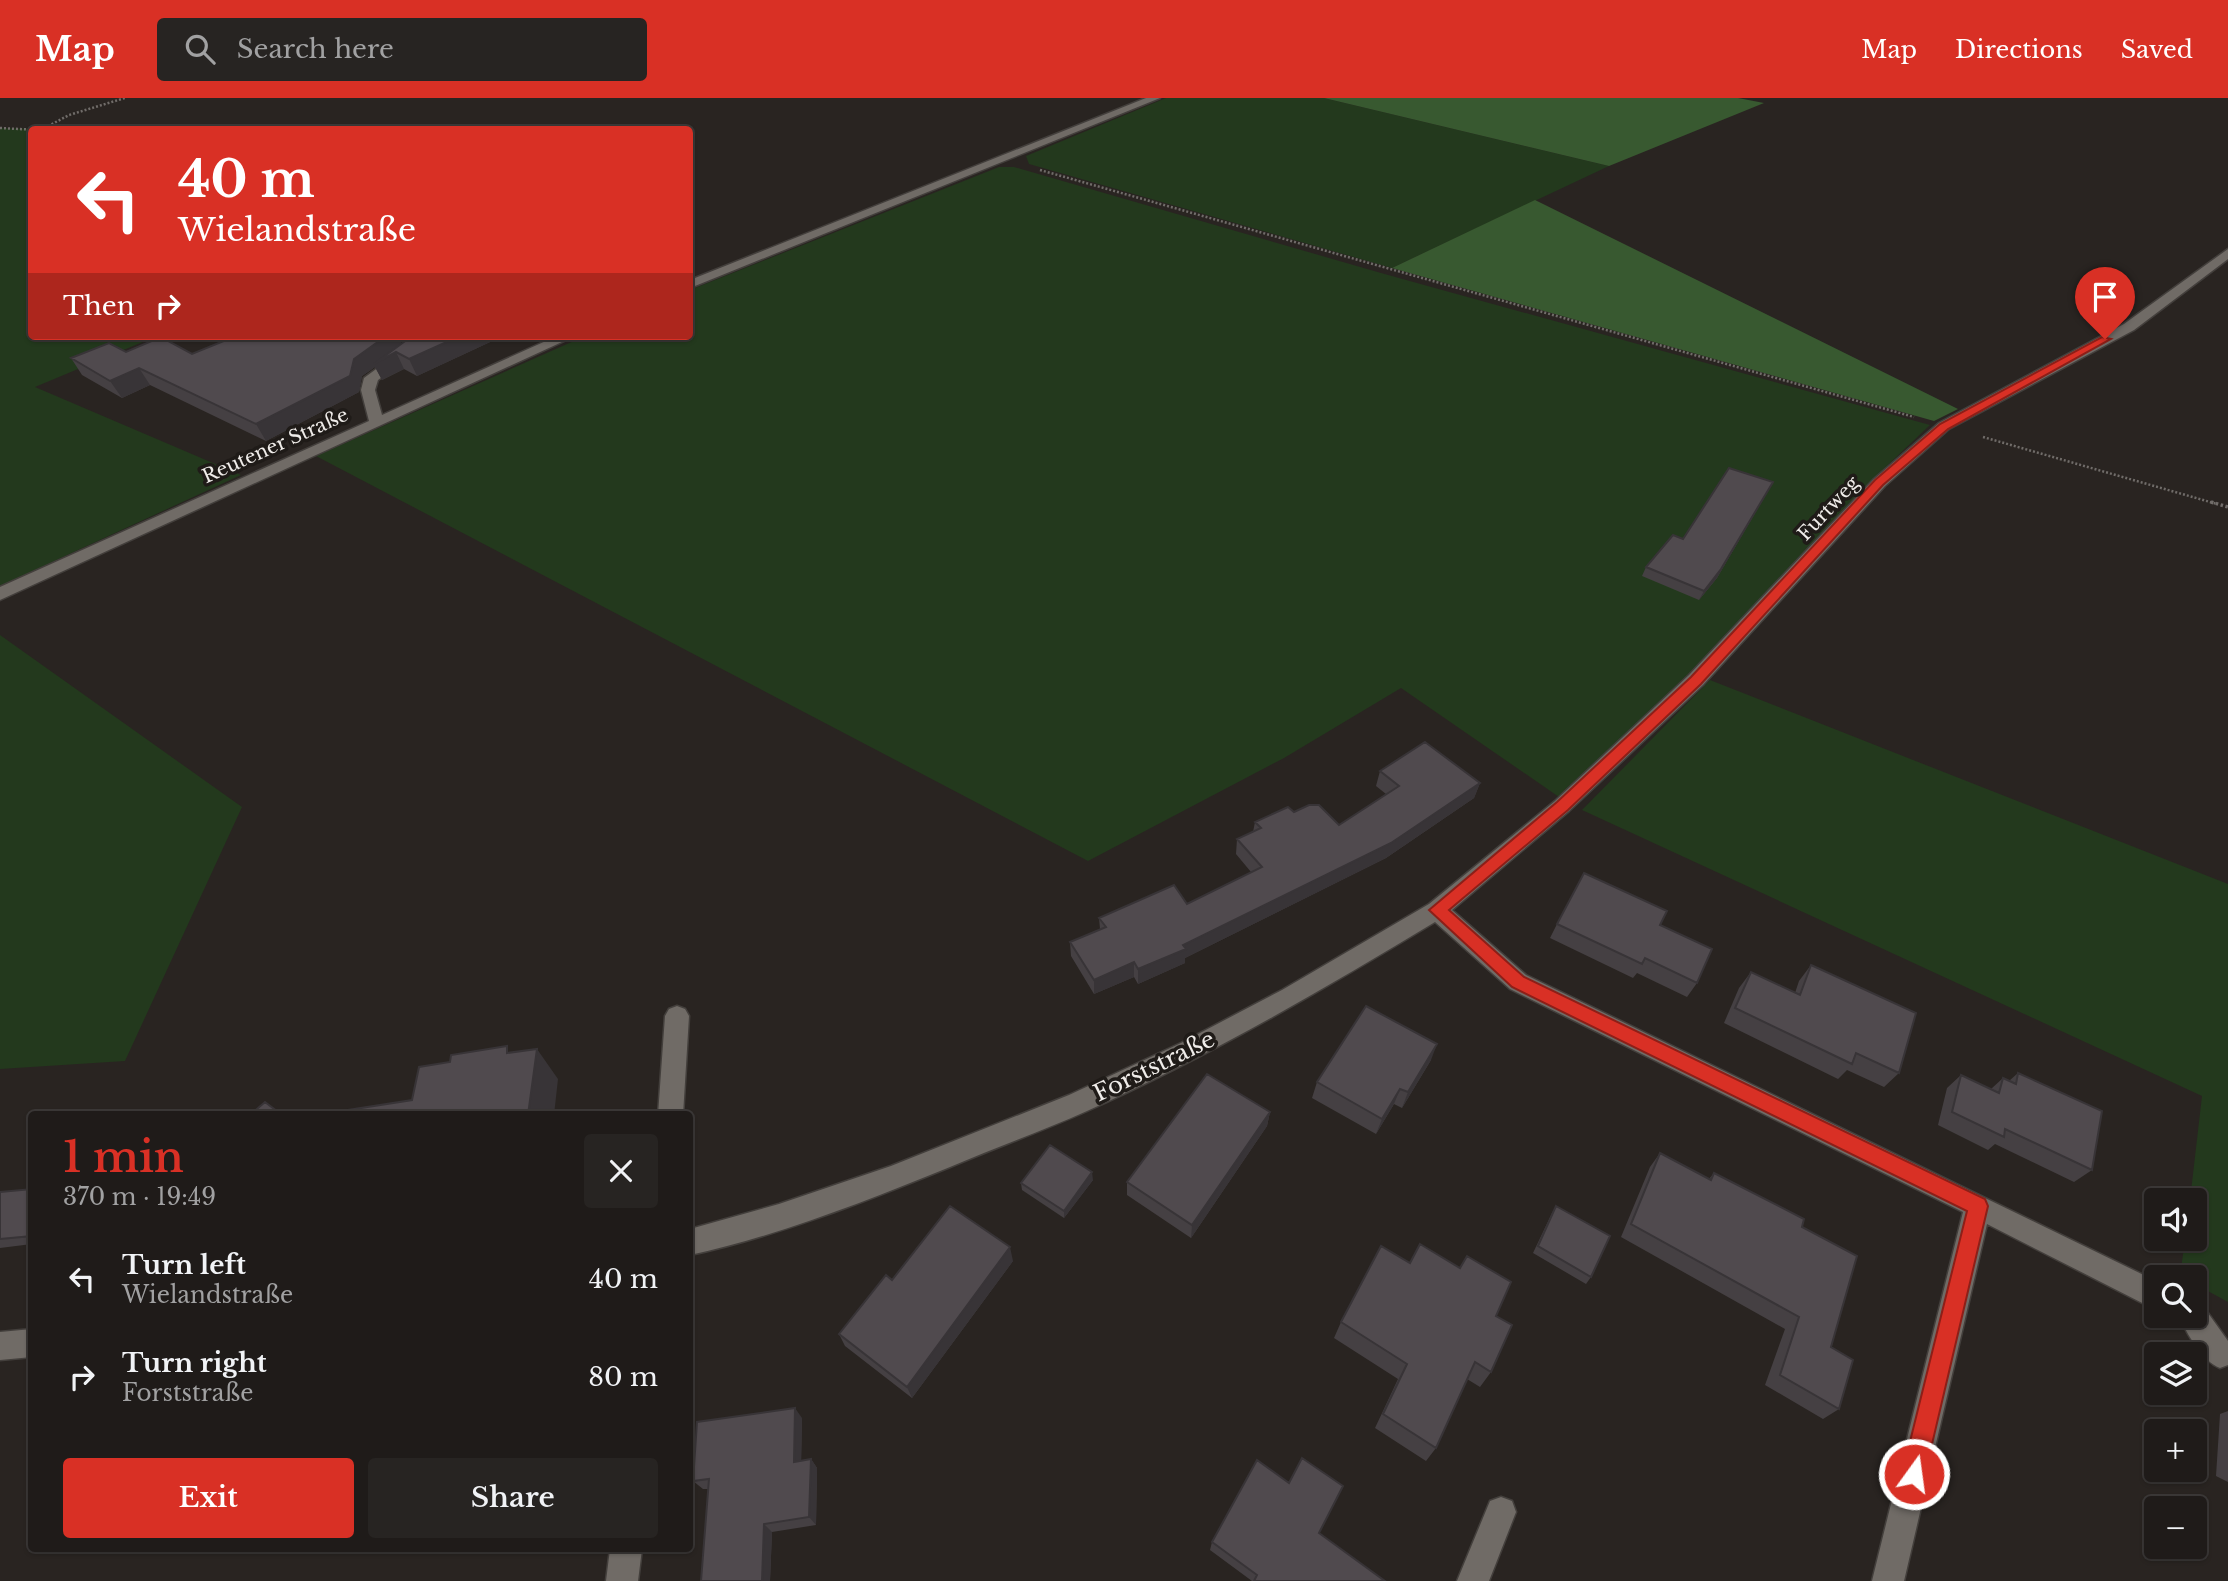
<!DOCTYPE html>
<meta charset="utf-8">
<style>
:root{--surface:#1f1b19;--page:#272422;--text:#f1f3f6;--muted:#a1a1a2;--line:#3c3938;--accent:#d93025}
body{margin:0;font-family:"Libre Baskerville",serif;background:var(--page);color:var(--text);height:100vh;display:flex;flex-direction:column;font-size:26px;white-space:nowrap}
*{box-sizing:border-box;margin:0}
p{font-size:23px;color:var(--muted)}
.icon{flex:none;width:38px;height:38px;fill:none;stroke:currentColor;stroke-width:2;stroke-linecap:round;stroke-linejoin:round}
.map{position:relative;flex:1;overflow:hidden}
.sheet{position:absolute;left:28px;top:1013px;width:665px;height:441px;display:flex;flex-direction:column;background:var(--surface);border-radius:7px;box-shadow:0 2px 5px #0004,0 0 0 2px var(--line)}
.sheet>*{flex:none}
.guide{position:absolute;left:28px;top:28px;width:665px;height:214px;border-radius:7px;box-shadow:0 2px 5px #0004,0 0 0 2px var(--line);background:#d93025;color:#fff;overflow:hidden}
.buttons{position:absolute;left:2144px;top:1090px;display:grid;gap:14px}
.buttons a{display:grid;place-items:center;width:63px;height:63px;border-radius:7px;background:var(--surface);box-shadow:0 2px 5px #0004,0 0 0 2px var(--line);font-size:35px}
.pin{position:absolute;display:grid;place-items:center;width:60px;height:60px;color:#fff;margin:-72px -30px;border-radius:50% 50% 50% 0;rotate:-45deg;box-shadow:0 0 7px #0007}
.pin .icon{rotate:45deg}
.me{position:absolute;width:77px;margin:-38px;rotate:14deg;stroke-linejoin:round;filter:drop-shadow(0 0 5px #0008)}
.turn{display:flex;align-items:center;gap:24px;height:147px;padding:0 35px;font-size:32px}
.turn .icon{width:91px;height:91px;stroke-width:2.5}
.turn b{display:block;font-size:49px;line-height:60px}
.then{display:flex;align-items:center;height:66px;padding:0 35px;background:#0003;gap:14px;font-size:26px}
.round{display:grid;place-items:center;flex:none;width:74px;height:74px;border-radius:7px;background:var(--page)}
.overview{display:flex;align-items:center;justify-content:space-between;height:119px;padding:0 35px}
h1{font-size:42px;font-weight:600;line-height:52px;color:var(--accent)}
.primary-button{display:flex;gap:14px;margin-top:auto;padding:14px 35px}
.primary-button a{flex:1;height:80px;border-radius:7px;background:var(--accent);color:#fff;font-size:28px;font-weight:600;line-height:80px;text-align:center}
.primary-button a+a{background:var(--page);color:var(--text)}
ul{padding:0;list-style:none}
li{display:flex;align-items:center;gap:21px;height:98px;padding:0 35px}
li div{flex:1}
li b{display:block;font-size:26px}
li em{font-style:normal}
header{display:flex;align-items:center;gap:42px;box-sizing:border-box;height:98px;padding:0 35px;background:var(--accent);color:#fff}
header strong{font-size:33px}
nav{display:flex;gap:38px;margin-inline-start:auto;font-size:24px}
.search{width:490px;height:63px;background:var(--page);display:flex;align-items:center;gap:18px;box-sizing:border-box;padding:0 24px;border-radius:7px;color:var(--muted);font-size:26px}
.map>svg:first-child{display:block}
.green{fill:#23391d}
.forest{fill:#385930}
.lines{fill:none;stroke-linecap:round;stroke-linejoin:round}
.minor-casing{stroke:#433f3c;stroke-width:3}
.path-far1{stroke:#706c69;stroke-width:2.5;stroke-dasharray:2 2;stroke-linecap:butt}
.path{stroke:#706c69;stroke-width:3.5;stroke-dasharray:2.5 2.5;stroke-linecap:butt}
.minor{fill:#706b66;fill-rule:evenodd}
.wall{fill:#454043}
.shaded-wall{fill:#383437}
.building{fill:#504a4e;stroke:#383437;stroke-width:2}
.route{fill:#d93025;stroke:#8d1f18;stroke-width:2}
.labels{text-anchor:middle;stroke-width:7;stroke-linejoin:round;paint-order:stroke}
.far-street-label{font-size:19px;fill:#efece9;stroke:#1f1b18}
.street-label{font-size:23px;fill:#efece9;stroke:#1f1b18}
</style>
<header>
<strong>Map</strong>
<div class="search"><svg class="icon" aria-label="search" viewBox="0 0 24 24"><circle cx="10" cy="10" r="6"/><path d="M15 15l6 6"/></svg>Search here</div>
<nav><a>Map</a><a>Directions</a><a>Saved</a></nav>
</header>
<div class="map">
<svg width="2228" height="1483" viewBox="0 0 2228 1483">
<rect width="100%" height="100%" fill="#292421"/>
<!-- green -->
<path class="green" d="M 1166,0 L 1324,0 L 1609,68 L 1392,170 L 1029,66 L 1026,58 Z
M 0,30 L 38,31 L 32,32 L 32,238 L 157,238 L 35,289 L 241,377 L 0,488 Z
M 999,69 L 1014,69 L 1381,175 L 1930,327 L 1871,383 L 1692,574 L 1559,699 L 1401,590 L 1284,660 L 1088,763 L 316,358 L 585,238 L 690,238 L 690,192 Z
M 0,537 L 242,709 L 125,963 L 0,971 Z
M 1710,582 L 2228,786 L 2228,1204 L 2195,1186 L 2194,1180 L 2180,1179 L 2185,1141 L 2194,1141 L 2194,1102 L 2190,1102 L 2202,998 L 1582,712 Z"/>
<!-- forest -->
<path class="forest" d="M 1324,0 L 1738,0 L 1764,5 L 1609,68 Z
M 1535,102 L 1958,311 L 1934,323 L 1392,170 Z"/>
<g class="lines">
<defs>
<path id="minor" d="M 1146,0 L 1160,0 L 690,190 L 690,182 Z
M 2228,151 L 2228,161 L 2134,232 L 1949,331 L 1885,388 L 1703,587 L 1569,713 L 1452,812 L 1526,877 L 2156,1183 L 2156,1212 L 1987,1126 L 1904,1483 L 1872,1483 L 1963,1114 L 1510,891 L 1435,824 C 1322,892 1208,959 1087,1013 C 1042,1033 995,1050 950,1069 C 866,1103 778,1138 690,1157 L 690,1131 L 779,1106 L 891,1068 L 1069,997 L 1181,945 L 1282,892 L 1429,806 L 1555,703 L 1689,577 L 1873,382 L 1939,325 L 2124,226 Z
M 405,238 L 419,238 L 413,257 L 378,282 L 375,292 L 382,317 L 557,238 L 575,238 L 0,502 L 0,489 L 369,323 L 361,292 L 364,280 L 402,252 Z
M 677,908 L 685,911 L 689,918 L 683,1017 L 658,1017 L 665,918 L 669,911 Z
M 2194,1205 L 2203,1208 L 2228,1243 L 2228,1267 L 2220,1270 C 2202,1263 2187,1236 2179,1218 L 2194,1218 Z
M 32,1231 L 32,1259 L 0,1262 L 0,1234 Z
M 1501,1399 L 1512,1403 L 1516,1414 L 1489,1483 L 1457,1483 L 1490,1403 Z
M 610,1451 L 642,1451 L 638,1483 L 606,1483 Z"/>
</defs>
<!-- minor casing -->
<use href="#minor" class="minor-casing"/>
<!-- path-far1 -->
<path class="path-far1" d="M 0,30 L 38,32
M 41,32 L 69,17 L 125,0
M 1040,72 L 1914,319
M 1983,339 L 2217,406"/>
<!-- path -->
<path class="path" d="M 2211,404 L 2228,409"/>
<!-- minor -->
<use href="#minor" class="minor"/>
</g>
<!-- wall -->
<path class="wall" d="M 409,238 L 503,238 L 417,278 L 404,271 L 382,282 L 375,269 L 362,278 L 359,294 L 266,343 L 150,287 L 122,300 L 82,277 L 71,260 L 126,254 L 192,256 L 401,246 L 408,241 Z
M 1768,393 L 1717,480 L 1699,502 L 1642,478 L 1646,469 L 1683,441 Z
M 1380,673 L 1480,685 L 1474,700 L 1386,760 L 1185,860 L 1185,865 L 1138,886 L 1134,879 L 1094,896 L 1071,858 L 1070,844 L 1100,831 L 1099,820 L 1187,806 L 1251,774 L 1236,756 L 1237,741 L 1253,734 L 1255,724 L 1294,714 L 1339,727 L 1386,696 L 1376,688 Z
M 1557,826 L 1660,827 L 1697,885 L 1687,899 L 1637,875 L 1633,880 L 1550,840 Z
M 1811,867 L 1899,975 L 1884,989 L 1847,972 L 1838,981 L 1724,925 L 1739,890 L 1751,874 L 1795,895 L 1799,883 Z
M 1431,962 L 1402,1010 L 1394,1006 L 1376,1036 L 1312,1000 L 1317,984 Z
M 2018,975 L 2092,1072 L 2074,1084 L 1995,1046 L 1988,1052 L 1938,1027 L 1947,990 L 1961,977 L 1991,991 L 2003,980 L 2009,983 Z
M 1270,1014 L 1267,1028 L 1191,1140 L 1127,1097 L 1127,1084 Z
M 1660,1055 L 1709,1081 L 1714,1075 L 1802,1129 L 1831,1249 L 1839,1311 L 1823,1321 L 1765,1287 L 1785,1231 L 1621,1139 L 1650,1069 Z
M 1093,1082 L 1064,1120 L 1022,1092 L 1021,1085 Z
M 32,1091 L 32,1146 L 0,1150 L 0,1094 Z
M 1556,1108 L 1591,1179 L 1586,1186 L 1533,1155 L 1552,1115 Z
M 1467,1158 L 1496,1218 L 1491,1274 L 1480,1289 L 1467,1281 L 1436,1350 L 1426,1363 L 1375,1330 L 1398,1281 L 1334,1240 L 1341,1224 L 1410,1165 L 1460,1170 Z
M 1013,1163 L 912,1300 L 845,1248 L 839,1236 L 892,1182 Z
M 2228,1313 L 2228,1384 L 2216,1378 L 2220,1316 Z
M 802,1320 L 801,1363 L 811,1361 L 817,1370 L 816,1427 L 772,1434 L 770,1483 L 701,1483 L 708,1391 L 703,1391 L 693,1383 Z
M 1319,1435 L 1385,1483 L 1252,1483 L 1210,1452 L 1212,1444 Z"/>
<!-- shaded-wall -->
<path class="shaded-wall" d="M 386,238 L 403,238 L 400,250 L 396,254 L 404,271 L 382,282 L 375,269 L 362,278 L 359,294 L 266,343 L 256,326 Z
M 460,238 L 503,238 L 417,278 L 409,261 Z
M 139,270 L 150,287 L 122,300 L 110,283 Z
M 1773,384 L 1717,480 L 1699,502 L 1704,493 Z
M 1480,685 L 1474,700 L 1386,760 L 1185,860 L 1185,865 L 1138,886 L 1138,871 Z
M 1134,864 L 1134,879 L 1094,896 L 1094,882 Z
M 1437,946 L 1431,962 L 1402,1010 L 1408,994 Z
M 537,951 L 558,981 L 554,1017 L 528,1017 Z
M 1400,991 L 1394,1006 L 1376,1036 L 1382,1021 Z
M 1270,1014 L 1267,1028 L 1191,1140 L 1192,1127 Z
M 1092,1074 L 1093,1082 L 1064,1120 L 1064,1113 Z
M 1010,1149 L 1013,1163 L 912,1300 L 907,1289 Z
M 795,1310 L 802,1320 L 801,1373 L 794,1364 Z
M 811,1361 L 817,1370 L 816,1427 L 809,1419 Z
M 764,1426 L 772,1434 L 770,1483 L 762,1483 Z"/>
<!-- building -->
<path class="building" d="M 236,238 L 386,238 L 354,261 L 350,278 L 256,326 L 139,270 L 110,283 L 71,260 L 109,245 L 126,254 L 161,239 L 192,256 Z
M 409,238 L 460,238 L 409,261 L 396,254 L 374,266 L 408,241 Z
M 1729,370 L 1773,384 L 1721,471 L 1704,493 L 1646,469 L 1673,437 L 1683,441 Z
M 1425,644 L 1480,685 L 1391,745 L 1183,847 L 1186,851 L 1138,871 L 1134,864 L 1094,882 L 1070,844 L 1106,829 L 1099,820 L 1174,787 L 1187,806 L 1262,769 L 1237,741 L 1261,730 L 1255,724 L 1288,709 L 1294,714 L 1309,707 L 1319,707 L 1339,727 L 1399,688 L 1380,673 Z
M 1584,775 L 1667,813 L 1660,827 L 1712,851 L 1697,885 L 1645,860 L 1642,866 L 1557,826 Z
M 1811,867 L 1916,915 L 1899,975 L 1856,955 L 1852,966 L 1735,910 L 1751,874 L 1800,897 Z
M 1366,908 L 1437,946 L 1408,994 L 1400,991 L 1382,1021 L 1317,984 Z
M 507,948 L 507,955 L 537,951 L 528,1017 L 328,1017 L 329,1015 L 412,1002 L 419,969 L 450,964 L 451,957 Z
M 2018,975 L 2102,1013 L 2092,1072 L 2005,1031 L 2004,1039 L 1952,1014 L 1961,977 L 1999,995 L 2003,980 L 2016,986 Z
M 1207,976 L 1270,1014 L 1192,1127 L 1127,1084 Z
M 265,1004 L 282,1017 L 250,1017 Z
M 1050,1047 L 1092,1074 L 1064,1113 L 1021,1085 Z
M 1660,1055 L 1711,1082 L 1714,1075 L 1804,1121 L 1802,1129 L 1857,1158 L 1831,1249 L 1853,1262 L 1839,1311 L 1780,1277 L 1799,1219 L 1631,1126 Z
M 32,1091 L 32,1138 L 0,1141 L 0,1094 Z
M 950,1108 L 1010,1149 L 907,1289 L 839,1236 L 886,1177 L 892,1182 Z
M 1556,1108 L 1610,1138 L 1591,1179 L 1538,1148 Z
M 1420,1146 L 1460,1170 L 1467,1158 L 1511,1184 L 1496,1218 L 1512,1227 L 1491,1274 L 1475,1264 L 1436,1350 L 1383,1316 L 1407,1266 L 1341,1224 L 1381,1148 L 1410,1165 Z
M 795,1310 L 794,1364 L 811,1361 L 809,1419 L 764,1426 L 762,1483 L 701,1483 L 709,1381 L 693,1383 L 697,1324 Z
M 1302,1360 L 1343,1388 L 1319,1435 L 1385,1483 L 1254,1483 L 1257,1477 L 1212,1444 L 1257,1362 L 1289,1385 Z"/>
<!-- route -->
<path class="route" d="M 2102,239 L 2111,241 L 1948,331 L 1883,387 L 1701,586 L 1568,712 L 1449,812 L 1524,879 L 1985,1101 L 1988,1108 L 1925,1376 L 1922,1384 L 1914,1387 L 1906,1384 L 1902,1376 L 1967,1113 L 1512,889 L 1429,812 L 1557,704 L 1691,579 L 1875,382 L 1940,326 Z"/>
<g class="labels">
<!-- far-street labels -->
<g class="far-street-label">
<text transform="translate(275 347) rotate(-24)" y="7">Reutener Straße</text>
<text transform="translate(1828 410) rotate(-47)" y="7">Furtweg</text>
</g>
<!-- street labels -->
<g class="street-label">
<text transform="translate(1154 968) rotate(-26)" y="8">Forststraße</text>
</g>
</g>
</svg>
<div class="buttons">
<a><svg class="icon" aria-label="sound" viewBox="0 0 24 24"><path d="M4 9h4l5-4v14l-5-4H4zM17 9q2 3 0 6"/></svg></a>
<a><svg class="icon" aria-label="search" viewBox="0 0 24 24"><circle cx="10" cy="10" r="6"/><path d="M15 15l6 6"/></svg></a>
<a><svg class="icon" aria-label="layers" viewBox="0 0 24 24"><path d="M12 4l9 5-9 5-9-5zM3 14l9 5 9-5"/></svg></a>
<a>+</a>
<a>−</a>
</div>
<div class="pin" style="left:2105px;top:241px;background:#d93025"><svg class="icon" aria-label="arrive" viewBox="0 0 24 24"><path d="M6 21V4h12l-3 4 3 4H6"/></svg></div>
<svg class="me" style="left:1914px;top:1376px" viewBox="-20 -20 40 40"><circle r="17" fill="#d93025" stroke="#fff" stroke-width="3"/><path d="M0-11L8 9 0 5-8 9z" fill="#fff"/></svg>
<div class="guide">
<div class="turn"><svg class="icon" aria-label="left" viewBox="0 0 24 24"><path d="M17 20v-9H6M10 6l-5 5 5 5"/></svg><div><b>40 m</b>Wielandstraße</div></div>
<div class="then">Then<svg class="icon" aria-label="right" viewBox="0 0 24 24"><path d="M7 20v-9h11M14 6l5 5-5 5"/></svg></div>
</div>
<section class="sheet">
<div class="overview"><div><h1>1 min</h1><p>370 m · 19:49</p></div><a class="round"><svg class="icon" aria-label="close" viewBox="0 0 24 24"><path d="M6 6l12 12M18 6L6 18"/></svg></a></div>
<ul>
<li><svg class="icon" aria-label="left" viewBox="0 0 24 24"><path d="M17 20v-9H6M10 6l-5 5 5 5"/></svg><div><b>Turn left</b><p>Wielandstraße</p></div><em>40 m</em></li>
<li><svg class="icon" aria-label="right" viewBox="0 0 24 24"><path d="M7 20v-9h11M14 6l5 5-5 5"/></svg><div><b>Turn right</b><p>Forststraße</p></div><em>80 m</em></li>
</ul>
<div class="primary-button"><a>Exit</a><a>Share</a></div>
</section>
</div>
